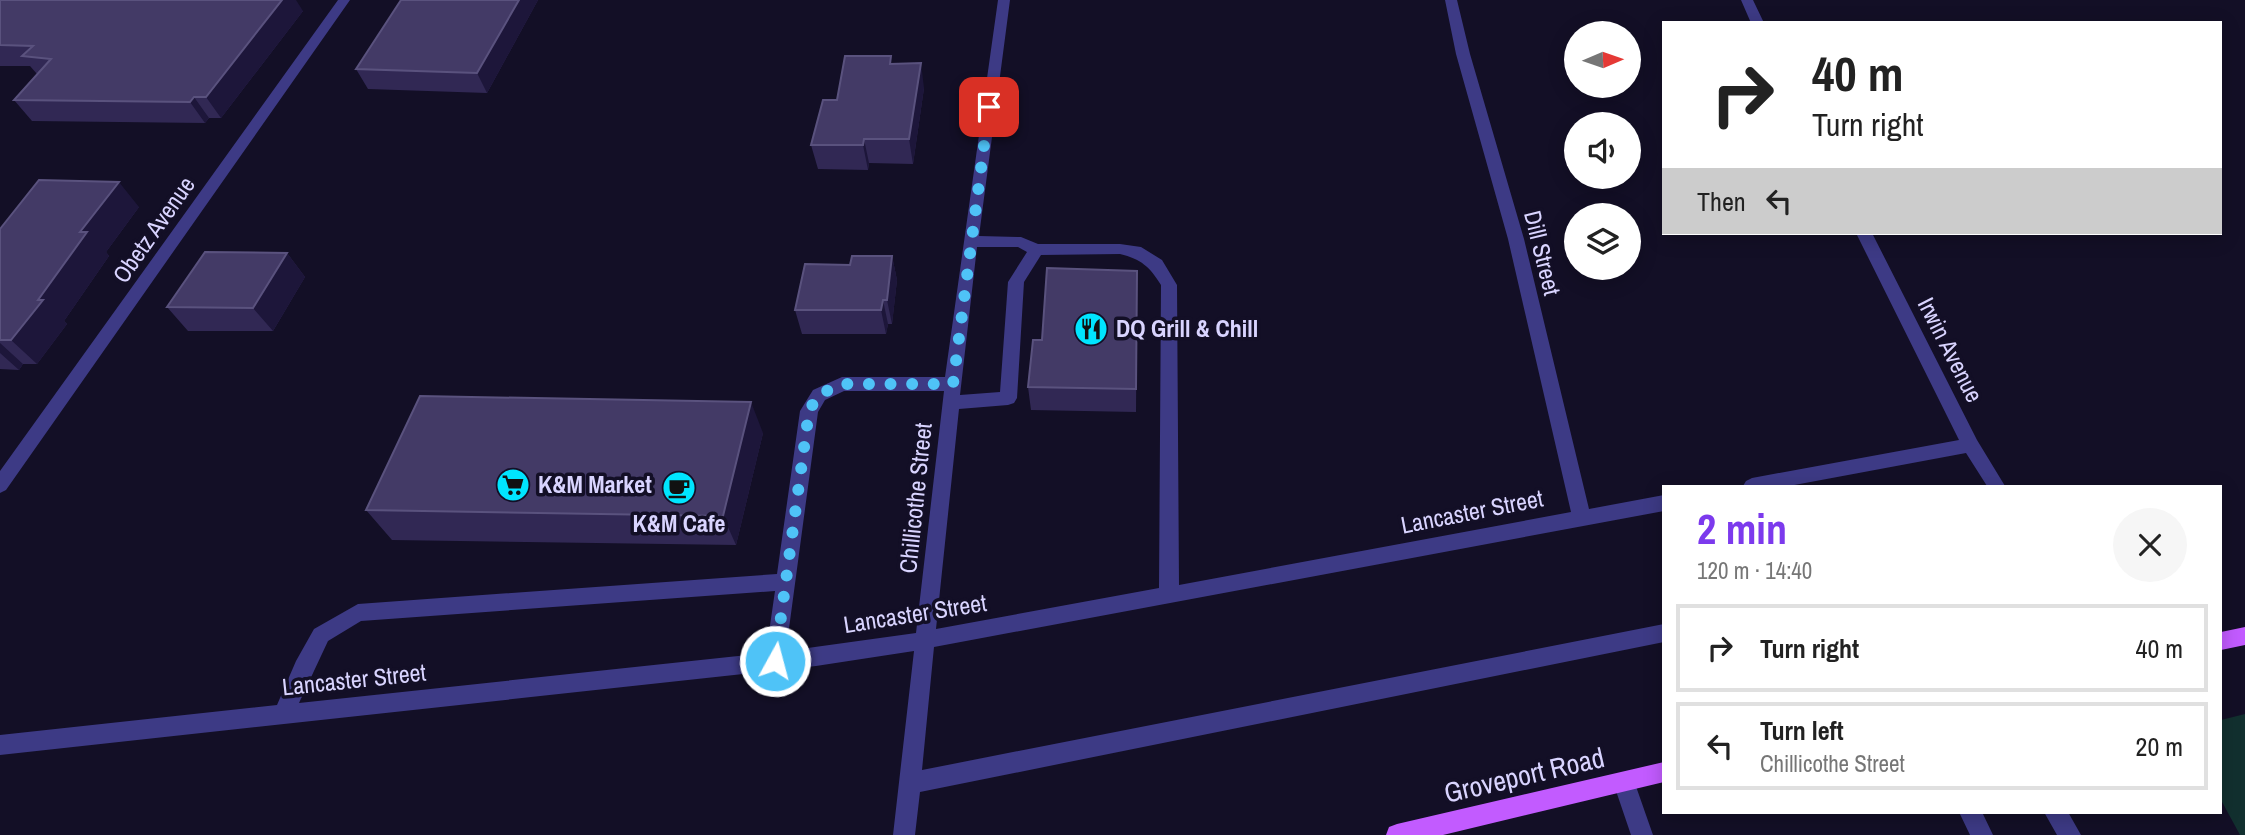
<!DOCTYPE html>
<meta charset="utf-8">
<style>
:root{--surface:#fff;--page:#f6f6f6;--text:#222;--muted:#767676;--line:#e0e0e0;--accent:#7c3aed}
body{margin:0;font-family:"Archivo Narrow",sans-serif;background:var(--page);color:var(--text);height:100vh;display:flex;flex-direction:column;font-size:26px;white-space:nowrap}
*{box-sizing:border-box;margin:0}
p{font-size:23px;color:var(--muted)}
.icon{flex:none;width:38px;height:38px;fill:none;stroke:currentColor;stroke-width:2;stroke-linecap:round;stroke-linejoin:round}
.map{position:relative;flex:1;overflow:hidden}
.side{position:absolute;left:1662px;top:485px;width:560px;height:329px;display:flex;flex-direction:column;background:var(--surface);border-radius:0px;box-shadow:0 4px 18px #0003}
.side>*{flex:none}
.banner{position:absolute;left:1662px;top:21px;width:560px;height:214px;border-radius:0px;box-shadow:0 4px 18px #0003;background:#fff;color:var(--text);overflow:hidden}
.needle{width:46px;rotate:88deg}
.controls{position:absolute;left:1564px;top:21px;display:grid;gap:14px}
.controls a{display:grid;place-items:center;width:77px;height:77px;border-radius:50%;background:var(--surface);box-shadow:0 4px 18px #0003;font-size:35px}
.pin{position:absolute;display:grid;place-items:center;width:60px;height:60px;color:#fff;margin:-30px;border-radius:14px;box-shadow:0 4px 10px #0006}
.me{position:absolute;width:77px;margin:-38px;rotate:7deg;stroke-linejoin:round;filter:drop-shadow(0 0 5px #0008)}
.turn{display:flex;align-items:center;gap:24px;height:147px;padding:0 35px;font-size:32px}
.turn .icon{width:91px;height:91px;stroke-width:2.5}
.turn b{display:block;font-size:49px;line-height:60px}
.then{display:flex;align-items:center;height:66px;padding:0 35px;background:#0003;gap:14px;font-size:26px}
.round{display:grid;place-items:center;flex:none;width:74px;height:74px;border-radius:37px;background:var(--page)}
.head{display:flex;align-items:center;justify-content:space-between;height:119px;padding:0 35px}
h1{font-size:42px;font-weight:800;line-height:52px;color:var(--accent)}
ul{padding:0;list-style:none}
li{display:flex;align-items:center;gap:21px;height:88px;margin:0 14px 10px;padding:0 21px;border:4px solid var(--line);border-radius:0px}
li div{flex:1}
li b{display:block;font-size:26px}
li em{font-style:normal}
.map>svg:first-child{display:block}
.green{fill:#12302f}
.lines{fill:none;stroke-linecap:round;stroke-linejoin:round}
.minor{fill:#3d3a85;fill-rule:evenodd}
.major{fill:#c25bff;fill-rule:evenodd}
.wall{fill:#312854}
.shaded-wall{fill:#1d163a}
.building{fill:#433a66;stroke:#5a527e;stroke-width:2}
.route{stroke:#4fc3f7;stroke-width:12;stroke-dasharray:0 21.6}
.labels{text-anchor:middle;stroke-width:7;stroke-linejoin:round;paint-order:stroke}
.street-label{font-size:24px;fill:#d9d4ff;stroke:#130f26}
.poi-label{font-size:24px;font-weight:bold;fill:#d9d4ff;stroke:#130f26;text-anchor:start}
.near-street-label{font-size:28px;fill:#d9d4ff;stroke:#130f26}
</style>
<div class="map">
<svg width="2245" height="835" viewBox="0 0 2245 835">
<rect width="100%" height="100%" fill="#130f26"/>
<!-- green -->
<path class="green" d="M 2245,714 L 2245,835 L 2240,835 L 2221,800 L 2221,720 Z"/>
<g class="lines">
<!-- minor -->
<path class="minor" d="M 338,0 L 350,0 L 6,490 L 0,493 L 0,471 Z
M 998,0 L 1010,0 L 979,236 L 1021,237 L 1038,244 L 1120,244 L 1141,247 L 1162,260 L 1177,285 L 1179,585 L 1571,512 L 1508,239 L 1456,54 L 1445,0 L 1457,0 L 1470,54 L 1524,239 L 1589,509 L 1664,495 L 1664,511 L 934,647 L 922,770 L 1664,624 L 1664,642 L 920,792 L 915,835 L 893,835 L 914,651 L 816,666 L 0,755 L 0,735 L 277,705 L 296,661 L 314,629 L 358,604 L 777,574 L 800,411 L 813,390 L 842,377 L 945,377 ZM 977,247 L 1018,247 L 1027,252 L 1008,282 L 1000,392 L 960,395 ZM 1120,254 C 1141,259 1150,267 1161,285 L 1159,588 L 936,629 L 959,409 L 1008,405 L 1014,403 L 1017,398 L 1024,282 L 1041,255 ZM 844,391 L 944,391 L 916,633 L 786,651 L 818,412 L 825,400 ZM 775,591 L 766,653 L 299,703 L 328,641 L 361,621 Z
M 1741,0 L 1753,0 L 1764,23 L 1751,23 Z
M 1856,233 L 1872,233 L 1977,440 L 2005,486 L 1987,486 L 1966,453 L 1789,486 L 1743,486 L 1746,481 L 1752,478 L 1959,440 Z
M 1624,772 L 1632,775 L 1653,835 L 1631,835 L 1613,782 L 1616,775 Z
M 1959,812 L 1982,812 L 1993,835 L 1970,835 Z
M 2044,812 L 2068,812 L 2081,835 L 2057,835 Z"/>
<!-- major -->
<path class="major" d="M 2245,627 L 2245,645 L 2221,650 L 2221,632 Z
M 1664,762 L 1664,782 L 1443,835 L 1386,835 L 1389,827 L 1397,824 Z"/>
</g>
<!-- wall -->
<path class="wall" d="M 0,0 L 303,11 L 221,118 L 209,118 L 205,123 L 32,121 L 14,100 L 37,74 L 30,66 L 0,66 Z
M 401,0 L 538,0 L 487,93 L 368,89 L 356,69 Z
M 893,63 L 924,88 L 913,164 L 869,163 L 868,170 L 818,169 L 811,145 L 837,100 Z
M 139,207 L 106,252 L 109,256 L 64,321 L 67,324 L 37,364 L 23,364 L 19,370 L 0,369 L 0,229 Z
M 287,253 L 305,277 L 273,331 L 188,331 L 167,307 Z
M 892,256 L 897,280 L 892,324 L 888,324 L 886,334 L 802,334 L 795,310 L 850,265 Z
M 1137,271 L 1136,412 L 1031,410 L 1028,387 L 1042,340 Z
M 763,433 L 736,545 L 392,540 L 366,510 Z"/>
<!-- shaded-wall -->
<path class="shaded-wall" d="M 282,0 L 296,0 L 303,11 L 221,118 L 206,97 Z
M 519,0 L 538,0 L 487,93 L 477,73 Z
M 921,63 L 924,88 L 913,164 L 909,139 Z
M 194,97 L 209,118 L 205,123 L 190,102 Z
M 864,139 L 869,163 L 868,170 L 863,145 Z
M 119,182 L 139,207 L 106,252 L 109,256 L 64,321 L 67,324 L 37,364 L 11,340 L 38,300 L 80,232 Z
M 287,253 L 305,277 L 273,331 L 253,308 Z
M 892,256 L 897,280 L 892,324 L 887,300 Z
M 883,300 L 888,324 L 886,334 L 881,310 Z
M 0,343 L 23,364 L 19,370 L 0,353 Z
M 751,402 L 763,433 L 736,545 L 723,516 Z"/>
<!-- building -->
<path class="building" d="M 0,0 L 282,0 L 206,97 L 194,97 L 190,102 L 14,100 L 51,59 L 22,56 L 33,46 L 0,45 Z
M 401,0 L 519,0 L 477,73 L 356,69 Z
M 845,56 L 891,56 L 890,64 L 921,63 L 909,139 L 864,139 L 863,145 L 811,145 L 823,100 L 837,100 Z
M 39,180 L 119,182 L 80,232 L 87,232 L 38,300 L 43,300 L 11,340 L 0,340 L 0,229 Z
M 205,252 L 287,253 L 253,308 L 167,307 Z
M 852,256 L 892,256 L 887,300 L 883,300 L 881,310 L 795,310 L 805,264 L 850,265 Z
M 1047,268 L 1137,271 L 1136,389 L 1028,387 L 1033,340 L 1042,340 Z
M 420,396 L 751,402 L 723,516 L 366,510 Z"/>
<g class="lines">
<!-- route -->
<path class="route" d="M 775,661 L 809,411 L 818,395 L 842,384 L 953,384 L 989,107"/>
</g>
<!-- icons -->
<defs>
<symbol id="restaurant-disc" viewBox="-11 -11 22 22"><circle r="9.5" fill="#00e5ff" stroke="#130f26"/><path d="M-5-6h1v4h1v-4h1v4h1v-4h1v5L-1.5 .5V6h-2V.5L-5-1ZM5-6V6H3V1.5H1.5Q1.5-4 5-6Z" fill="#111"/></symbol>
<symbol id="supermarket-disc" viewBox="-11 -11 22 22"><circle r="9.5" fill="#00e5ff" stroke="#130f26"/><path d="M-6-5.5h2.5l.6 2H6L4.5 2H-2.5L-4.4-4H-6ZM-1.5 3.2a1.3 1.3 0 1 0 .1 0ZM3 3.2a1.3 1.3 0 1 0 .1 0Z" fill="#111"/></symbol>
<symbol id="cafe-disc" viewBox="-11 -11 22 22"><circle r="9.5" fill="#00e5ff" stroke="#130f26"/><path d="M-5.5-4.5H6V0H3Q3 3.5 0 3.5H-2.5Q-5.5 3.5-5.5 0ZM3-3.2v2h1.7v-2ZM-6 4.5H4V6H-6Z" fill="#111"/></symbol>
</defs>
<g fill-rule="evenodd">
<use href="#restaurant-disc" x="1072" y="310" width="38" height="38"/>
<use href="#supermarket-disc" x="494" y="466" width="38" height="38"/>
<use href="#cafe-disc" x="660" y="469" width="38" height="38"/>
</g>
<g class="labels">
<!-- street labels -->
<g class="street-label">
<text transform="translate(154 230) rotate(-55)" y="8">Obetz Avenue</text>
<text transform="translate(1542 253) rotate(76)" y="8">Dill Street</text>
<text transform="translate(1950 350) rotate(63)" y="8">Irwin Avenue</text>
<text transform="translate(916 498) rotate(-84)" y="8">Chillicothe Street</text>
<text transform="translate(1472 512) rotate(-11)" y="8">Lancaster Street</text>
<text transform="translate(915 614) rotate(-9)" y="8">Lancaster Street</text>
<text transform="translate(354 680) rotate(-6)" y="8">Lancaster Street</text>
</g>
<!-- poi labels -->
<g class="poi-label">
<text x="1116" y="337">DQ Grill &amp; Chill</text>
<text x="538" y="493">K&amp;M Market</text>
<text x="679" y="532" text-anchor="middle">K&amp;M Cafe</text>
</g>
<!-- near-street labels -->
<g class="near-street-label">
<text transform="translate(1524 775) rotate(-13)" y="10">Groveport Road</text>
</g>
</g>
</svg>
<div class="controls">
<a><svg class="needle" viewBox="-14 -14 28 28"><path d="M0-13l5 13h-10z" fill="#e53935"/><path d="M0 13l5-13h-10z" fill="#767676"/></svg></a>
<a><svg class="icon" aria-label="sound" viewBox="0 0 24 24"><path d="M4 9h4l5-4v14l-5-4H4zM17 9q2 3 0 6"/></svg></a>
<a><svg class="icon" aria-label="layers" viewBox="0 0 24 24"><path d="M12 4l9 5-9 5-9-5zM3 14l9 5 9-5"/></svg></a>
</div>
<div class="pin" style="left:989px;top:107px;background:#d93025"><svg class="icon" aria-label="arrive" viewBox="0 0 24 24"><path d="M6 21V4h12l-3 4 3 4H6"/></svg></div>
<svg class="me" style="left:775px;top:661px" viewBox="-20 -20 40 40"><circle r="17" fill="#4fc3f7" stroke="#fff" stroke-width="3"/><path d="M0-11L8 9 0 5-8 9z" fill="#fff"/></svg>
<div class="banner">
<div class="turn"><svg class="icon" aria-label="right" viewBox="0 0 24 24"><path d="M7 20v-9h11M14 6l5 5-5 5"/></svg><div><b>40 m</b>Turn right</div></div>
<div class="then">Then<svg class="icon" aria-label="left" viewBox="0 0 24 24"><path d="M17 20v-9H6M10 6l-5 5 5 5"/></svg></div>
</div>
<section class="side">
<div class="head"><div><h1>2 min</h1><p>120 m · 14:40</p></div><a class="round"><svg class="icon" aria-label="close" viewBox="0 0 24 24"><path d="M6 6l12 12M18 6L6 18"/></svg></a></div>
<ul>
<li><svg class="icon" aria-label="right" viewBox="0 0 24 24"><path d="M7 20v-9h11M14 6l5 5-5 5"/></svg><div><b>Turn right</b></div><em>40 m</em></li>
<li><svg class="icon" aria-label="left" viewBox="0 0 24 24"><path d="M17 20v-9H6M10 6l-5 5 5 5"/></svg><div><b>Turn left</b><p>Chillicothe Street</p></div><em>20 m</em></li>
</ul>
</section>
</div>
